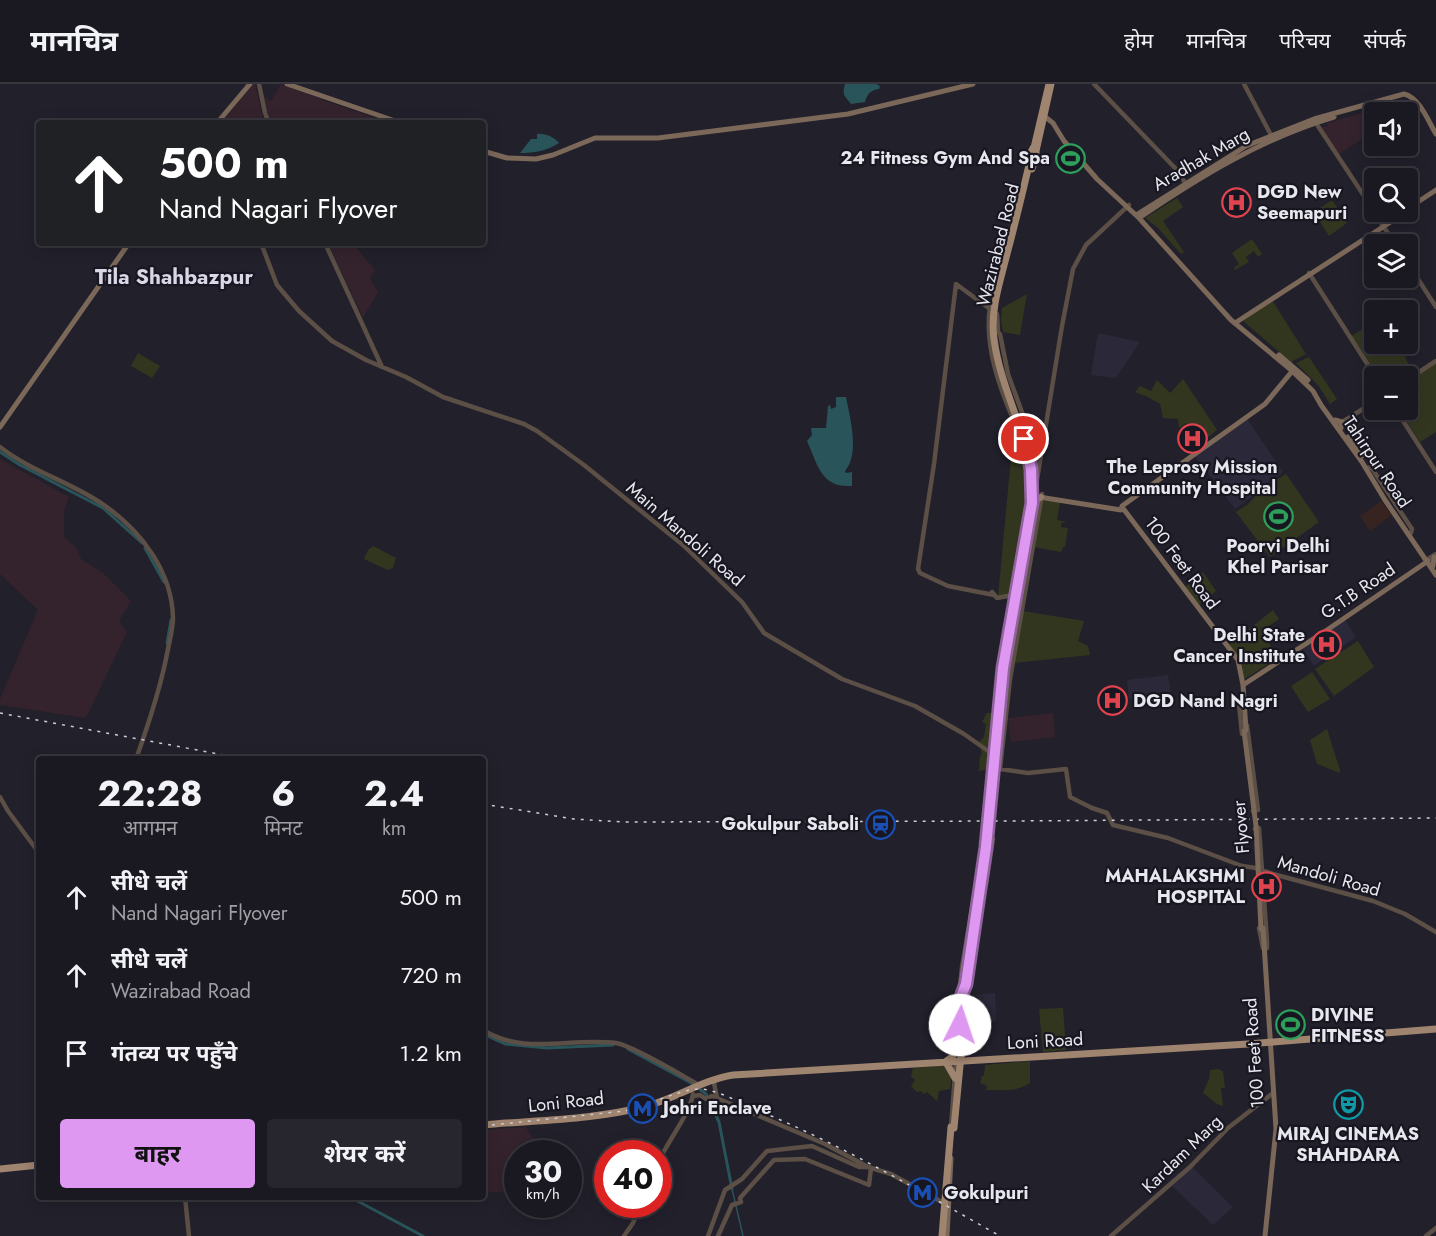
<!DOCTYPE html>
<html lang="hi">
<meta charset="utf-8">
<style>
:root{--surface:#1a1820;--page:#27252d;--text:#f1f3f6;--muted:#9fa0a5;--line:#38373e;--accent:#df98f2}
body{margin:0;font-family:Jost,"Noto Sans Devanagari",sans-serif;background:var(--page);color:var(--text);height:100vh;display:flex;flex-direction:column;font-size:22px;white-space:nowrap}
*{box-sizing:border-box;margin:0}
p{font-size:20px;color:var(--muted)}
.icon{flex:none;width:33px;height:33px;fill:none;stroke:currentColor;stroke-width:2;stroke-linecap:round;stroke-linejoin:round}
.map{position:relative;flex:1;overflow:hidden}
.panel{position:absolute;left:36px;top:672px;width:450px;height:444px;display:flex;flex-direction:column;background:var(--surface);border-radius:6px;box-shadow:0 3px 15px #0003,0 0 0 2px var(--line)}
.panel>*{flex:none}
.hud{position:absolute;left:36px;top:36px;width:450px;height:126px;border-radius:6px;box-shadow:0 3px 15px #0003,0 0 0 2px var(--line);background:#202124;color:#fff;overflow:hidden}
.fabs{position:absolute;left:1364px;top:18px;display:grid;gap:12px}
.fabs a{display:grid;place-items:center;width:54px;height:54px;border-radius:6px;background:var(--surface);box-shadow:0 3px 15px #0003,0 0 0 2px var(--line);font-size:30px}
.speed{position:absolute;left:504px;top:1056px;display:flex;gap:12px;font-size:30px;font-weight:700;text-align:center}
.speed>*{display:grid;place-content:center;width:78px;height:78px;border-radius:50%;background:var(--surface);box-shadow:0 3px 15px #0003,0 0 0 2px var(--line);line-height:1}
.speed small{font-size:15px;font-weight:400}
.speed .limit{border:9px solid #d22;background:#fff;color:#111}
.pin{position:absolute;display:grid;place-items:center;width:51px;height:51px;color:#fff;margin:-26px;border:3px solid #fff;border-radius:50%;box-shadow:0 2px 6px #0007}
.me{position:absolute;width:66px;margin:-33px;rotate:4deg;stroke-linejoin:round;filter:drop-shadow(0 0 4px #0008)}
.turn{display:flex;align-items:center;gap:21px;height:126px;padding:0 24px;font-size:27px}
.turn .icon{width:78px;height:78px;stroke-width:2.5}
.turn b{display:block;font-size:42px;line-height:51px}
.eta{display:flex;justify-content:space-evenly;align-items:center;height:102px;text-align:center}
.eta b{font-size:36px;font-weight:700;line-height:42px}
.primary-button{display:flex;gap:12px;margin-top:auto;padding:12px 24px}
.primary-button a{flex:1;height:69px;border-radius:6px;background:var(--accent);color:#111;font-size:24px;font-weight:700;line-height:69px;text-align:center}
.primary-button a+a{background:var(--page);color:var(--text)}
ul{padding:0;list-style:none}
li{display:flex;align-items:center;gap:18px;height:78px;padding:0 24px}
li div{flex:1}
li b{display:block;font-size:22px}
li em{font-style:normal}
header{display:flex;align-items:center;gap:36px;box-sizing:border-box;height:84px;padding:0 30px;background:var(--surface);border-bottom:2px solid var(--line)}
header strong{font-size:28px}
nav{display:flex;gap:33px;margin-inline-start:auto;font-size:21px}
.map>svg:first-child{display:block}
.commercial{fill:#372420}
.industrial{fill:#34232d}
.built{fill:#2b2939}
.green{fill:#33361f}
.water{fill:#29545a}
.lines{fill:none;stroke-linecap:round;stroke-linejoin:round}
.stream{stroke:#29545a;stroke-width:1.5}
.canal{stroke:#29545a;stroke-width:3}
.tertiary{stroke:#5b4f46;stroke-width:4.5}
.secondary{stroke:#7b6859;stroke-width:5}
.primary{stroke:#947b68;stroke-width:6}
.trunk{stroke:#9f846f;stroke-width:7}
.rail{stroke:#cdcdd5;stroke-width:1.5;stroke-dasharray:3 6;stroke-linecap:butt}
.secondary-bridge{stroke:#7b6859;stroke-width:5}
.trunk-bridge{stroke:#9f846f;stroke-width:7}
.route-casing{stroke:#91639d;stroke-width:15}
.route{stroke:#df98f2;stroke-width:10}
.labels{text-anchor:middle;stroke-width:4.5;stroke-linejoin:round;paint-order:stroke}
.poi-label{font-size:18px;font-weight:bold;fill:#e7e7ee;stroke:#181721;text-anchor:start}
.street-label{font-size:18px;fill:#e7e7ee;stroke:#181721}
.quarter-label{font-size:21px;font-weight:bold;fill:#d9d7e6;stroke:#181721}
</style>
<header>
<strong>मानचित्र</strong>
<nav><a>होम</a><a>मानचित्र</a><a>परिचय</a><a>संपर्क</a></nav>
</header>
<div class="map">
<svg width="1436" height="1152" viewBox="0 0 1436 1152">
<rect width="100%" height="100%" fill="#22202b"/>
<!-- commercial -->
<path class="commercial" d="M 1381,417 L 1392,431 L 1370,447 L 1360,432 Z"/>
<!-- industrial -->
<path class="industrial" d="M 253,0 L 255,0 L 264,39 L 221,39 Z
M 281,0 L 334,20 L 389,39 L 272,39 L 267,27 L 264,12 L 271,17 Z
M 1409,16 L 1414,22 L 1403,28 L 1374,28 L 1374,47 L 1338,71 L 1321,43 L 1328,42 L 1327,39 Z
M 328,159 L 358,159 L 355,162 L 375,186 L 370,195 L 378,208 L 363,234 Z
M 0,375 L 69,413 L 64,427 L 64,453 L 76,463 L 81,475 L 103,489 L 131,517 L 119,537 L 127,548 L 86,634 L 0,621 L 0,615 L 38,526 L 0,490 Z
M 1053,629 L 1055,653 L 1011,658 L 1008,634 Z
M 526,1043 L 532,1054 L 553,1057 L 563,1069 L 518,1070 L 517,1108 L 483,1108 L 483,1046 Z"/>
<!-- built -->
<path class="built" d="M 1098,249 L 1140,258 L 1116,294 L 1091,291 Z
M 1247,335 L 1283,388 L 1264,401 L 1253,412 L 1235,425 L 1195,372 Z
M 1345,536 L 1356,553 L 1314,582 L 1303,565 Z
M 1168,591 L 1171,610 L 1129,615 L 1127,596 Z
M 995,909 L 996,937 L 969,939 L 973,911 Z
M 1192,1083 L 1233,1123 L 1213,1141 L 1172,1102 Z"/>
<!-- green -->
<path class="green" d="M 1177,114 L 1183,123 L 1163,137 L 1184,168 L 1181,170 L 1157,143 L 1145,134 Z
M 1332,116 L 1347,139 L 1329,152 L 1314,128 Z
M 1252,155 L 1262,170 L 1258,173 L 1254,167 L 1246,173 L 1249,178 L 1235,186 L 1234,184 L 1239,180 L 1232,169 Z
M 1027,210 L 1020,251 L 1003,248 L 1001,236 L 1002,224 Z
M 1272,216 L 1306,270 L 1291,278 L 1243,237 Z
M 1374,238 L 1374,260 L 1404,260 L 1400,264 L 1414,290 L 1407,295 L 1407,292 L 1376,292 L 1351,252 Z
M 138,269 L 160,282 L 152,294 L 131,282 Z
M 1309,273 L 1337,315 L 1330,320 L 1318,301 L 1296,279 Z
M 1436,279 L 1436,348 L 1420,358 L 1399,326 L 1407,326 L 1407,308 L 1417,301 L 1413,294 Z
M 1183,295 L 1217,346 L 1201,359 L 1186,339 L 1179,344 L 1178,335 L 1163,334 L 1160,320 L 1148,313 L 1135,308 L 1140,302 L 1151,307 L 1157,296 L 1170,309 Z
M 1014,341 C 1038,400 1021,450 1011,510 L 998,513 Z
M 1286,390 L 1319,438 L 1270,473 L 1236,428 L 1247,421 L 1262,405 Z
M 1042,416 L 1060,418 L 1057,436 L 1066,438 L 1061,439 L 1061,443 L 1068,444 L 1065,463 L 1063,463 L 1061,468 L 1034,463 Z
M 373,462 L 396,474 L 393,484 L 388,486 L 364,475 L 368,466 Z
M 1203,488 L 1216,507 L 1198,522 L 1185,503 Z
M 1273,526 L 1279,535 L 1263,546 L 1258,540 L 1278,574 L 1243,596 L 1242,579 L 1229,561 Z
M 1023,527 L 1084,537 L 1078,557 L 1088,562 L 1090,571 L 1014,579 Z
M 1358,557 L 1374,583 L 1334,612 L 1315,585 Z
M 1312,588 L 1330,615 L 1308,628 L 1291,602 Z
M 987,629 L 994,629 L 989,685 L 979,687 L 980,672 L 982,670 L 979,658 L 984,653 L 986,640 L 982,638 Z
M 1327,645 L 1340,686 L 1340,689 L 1317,680 L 1310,656 Z
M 1063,924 L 1066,966 L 1043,968 L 1039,925 Z
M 1030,977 L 1030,999 C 1017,1008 1001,1006 986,1006 L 987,1002 L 980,999 L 982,992 L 984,992 L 985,981 Z
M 946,981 L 952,991 L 950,1005 L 939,1007 L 937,1017 L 927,1008 L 924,1010 L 921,1007 L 917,1008 L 911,1002 L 915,996 L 911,992 L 913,984 Z
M 1219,985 L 1223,988 L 1225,1004 L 1221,1004 L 1223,1022 L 1217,1020 L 1203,1009 L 1209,995 L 1210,986 Z"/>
<!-- water -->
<path class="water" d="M 845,0 L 876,0 L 880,2 L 879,5 C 870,6 867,11 865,18 L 851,20 C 844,11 842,11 845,0 Z
M 537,50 C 545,49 554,53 559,59 C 546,67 535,69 520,69 L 531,55 L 537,55 Z
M 836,313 L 846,313 C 850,334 860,370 845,387 L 846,389 L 852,388 L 852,402 C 821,404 818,381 807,357 L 812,351 L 811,344 L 826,344 L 828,322 L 830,321 L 831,325 L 836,323 Z"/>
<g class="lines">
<!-- stream -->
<path class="stream" d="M 732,1105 L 743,1152"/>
<!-- canal -->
<path class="canal" d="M 0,368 L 20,381 L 103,424 L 142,459
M 145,464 L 164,498
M 167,559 L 171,536
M 483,950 L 505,960 L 547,964 L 613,961
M 628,965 L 693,1000 L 706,1010 L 719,1038 L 732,1105
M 350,1113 L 423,1152"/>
<!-- tertiary -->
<path class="tertiary" d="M 259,0 L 265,29 L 269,39
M 1094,0 L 1176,85 L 1186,100
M 1244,0 L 1272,53
M 1316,39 L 1374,127
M 1374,128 L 1395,160
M 261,159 L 277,201 L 299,227 L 332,257 L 366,276 L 406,293 L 443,313 L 524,340 L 537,347 L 584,381 L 683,461 L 742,518 L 764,549 L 842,595 L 915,622 L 964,650 L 991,669
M 325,159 L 382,283
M 1407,178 L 1436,223
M 1309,189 L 1375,292
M 990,223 C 984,263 1000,305 1016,342
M 996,246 L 1000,250 L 1008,290 L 1027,342 L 1039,382
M 1407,296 L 1436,277
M 1396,326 L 1436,388
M 1336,342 L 1374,318
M 0,363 C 32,388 71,398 104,421 C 141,447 172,487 173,534 C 173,544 170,555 168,565 C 161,603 149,639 136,675
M 1023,364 L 1028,394 L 1031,399
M 1366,384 L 1371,383 L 1412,445 L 1411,449
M 1036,402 L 1062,242 L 1073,185 L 1086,161 L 1129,121
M 1042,410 L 1010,595 L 1000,685 L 1028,689 L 1066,685 L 1070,713 L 1092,724 L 1107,729 L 1113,741 L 1168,754 L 1242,782 L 1256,784 L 1273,790 L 1373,817 L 1405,830 L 1436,848
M 1027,423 L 1029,407 L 1032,403
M 1428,475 L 1436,470
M 992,508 L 997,514 L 1013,511
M 994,511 L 948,502 L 920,489 L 918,485 L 934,380 L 956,200 L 997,230 L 998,247
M 1000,583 L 1018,479
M 1241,617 L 1239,620 L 1242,650
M 1247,641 L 1258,726 L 1253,727
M 989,685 L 999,591
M 0,713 L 8,727 L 39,769
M 1255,745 L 1259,744 L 1267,857 L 1267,864 L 1265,866
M 1259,844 L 1263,864
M 962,910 L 960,901 L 962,883 L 984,753 L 993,755 L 986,800
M 967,934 L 968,903
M 483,946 C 524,972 571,953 616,959 C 634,962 681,991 699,1001
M 957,966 L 961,927
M 714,999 L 717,1014
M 694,1012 L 700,1011 L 706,1015 L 712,1012 L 825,1060 L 868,1083 L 891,1090 L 942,1118
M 951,1043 L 956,977
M 658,1079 C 667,1058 690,1030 693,1010
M 185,1113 L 189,1152
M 624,1152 L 633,1139 L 641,1120
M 708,1152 L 725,1106 L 742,1095 L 767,1067 L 812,1062 L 859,1083 L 868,1083
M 718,1152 L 732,1121 L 741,1118 L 740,1114 L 774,1076 L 805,1075 L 869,1101 L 871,1084
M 1111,1152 L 1190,1083 L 1228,1044 L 1273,1009
M 1426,1152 L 1436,1144"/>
<!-- secondary -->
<path class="secondary" d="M 287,0 L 401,39
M 1044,32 L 1053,39 L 1064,57 L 1097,95 L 1139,134 L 1231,236 L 1290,285 L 1313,307 L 1321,321 L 1362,378 L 1385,416 L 1436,491
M 217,39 L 250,0
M 483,67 L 507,74 L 536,75 L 553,71 L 595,54 L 658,54 L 848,30 L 973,0
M 1407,125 L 1436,106
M 1136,131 L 1246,62 L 1314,35 L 1404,10 C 1420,14 1428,37 1436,50
M 1139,134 C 1199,93 1263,54 1334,33
M 1235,239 L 1406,128
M 1279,271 L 1308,296
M 1335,336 L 1342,338 L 1341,344
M 0,343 L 129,159
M 1348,353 L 1362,372
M 1039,413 L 1121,426 L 1122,422 L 1265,320 L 1294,285
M 1122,423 L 1238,576 L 1243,601 L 1246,646
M 1433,482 L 1434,473
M 1243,601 L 1327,546 L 1428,477
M 1263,844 L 1276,1045 L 1265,1152
M 947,1152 L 951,1074"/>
<!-- primary -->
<path class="primary" d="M 1035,418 L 1041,413"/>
<!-- trunk -->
<path class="trunk" d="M 1036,67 L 1051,0
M 1033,68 L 1049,0
M 1032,85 L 1036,73 L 1036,65
M 995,663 L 1003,584 L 1033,409 C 1031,352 1001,309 994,255 C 990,226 1000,198 1007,170 C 1015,140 1022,111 1029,81 L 1030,70 L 1033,64
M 963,930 L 967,886 L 978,816
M 945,978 L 952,973 L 958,964
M 947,980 L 955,994
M 483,1041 C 537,1036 594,1036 647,1022 C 677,1014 702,996 733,991 L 1248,960 L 1436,945
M 0,1085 L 39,1081
M 942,1152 L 951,1043"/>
<!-- rail -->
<path class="rail" d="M 0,629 L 245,675
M 483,720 L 574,735 L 624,738 L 1010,737 L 1436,734
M 483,1042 L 624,1027 C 646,1023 677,1006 698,1005 C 718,1005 739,1019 757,1026 C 842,1061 920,1107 1000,1152"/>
<!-- secondary-bridge -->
<path class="secondary-bridge" d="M 1244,647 L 1256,742 L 1261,845"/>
<!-- trunk-bridge -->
<path class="trunk-bridge" d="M 981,818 L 987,771 L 999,655
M 954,1044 L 965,930"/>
</g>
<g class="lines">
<defs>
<path id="route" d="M 960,941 L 962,910 L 966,900 L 986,763 L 1003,584 L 1032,419 L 1031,385 L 1024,355"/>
</defs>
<!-- route casing -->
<use href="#route" class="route-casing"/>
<!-- route -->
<use href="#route" class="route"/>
</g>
<!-- icons -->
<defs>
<symbol id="stadium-ring" viewBox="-11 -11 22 22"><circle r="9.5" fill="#181721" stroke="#2e9e5b" stroke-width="1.5"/><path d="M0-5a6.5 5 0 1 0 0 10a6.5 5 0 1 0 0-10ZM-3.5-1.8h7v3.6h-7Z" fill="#2e9e5b"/></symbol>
<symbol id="hospital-ring" viewBox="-11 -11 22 22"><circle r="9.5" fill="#181721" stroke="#e0444e" stroke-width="1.5"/><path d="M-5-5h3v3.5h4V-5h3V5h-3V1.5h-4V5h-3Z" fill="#e0444e"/></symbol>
<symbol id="station-ring" viewBox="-11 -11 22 22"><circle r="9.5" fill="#181721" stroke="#1a4fb4" stroke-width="1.5"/><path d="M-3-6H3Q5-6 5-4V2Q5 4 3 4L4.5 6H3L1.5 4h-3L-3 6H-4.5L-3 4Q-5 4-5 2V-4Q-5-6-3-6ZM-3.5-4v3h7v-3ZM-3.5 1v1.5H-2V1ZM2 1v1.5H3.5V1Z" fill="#1a4fb4"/></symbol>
<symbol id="theatre-ring" viewBox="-11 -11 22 22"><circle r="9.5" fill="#181721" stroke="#0f9aa8" stroke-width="1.5"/><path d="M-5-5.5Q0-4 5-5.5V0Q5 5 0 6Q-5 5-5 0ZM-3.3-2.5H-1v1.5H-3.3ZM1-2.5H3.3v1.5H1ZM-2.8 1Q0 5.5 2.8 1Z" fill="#0f9aa8"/></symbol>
<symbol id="metro-ring" viewBox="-11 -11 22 22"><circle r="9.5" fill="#181721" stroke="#1a4fb4" stroke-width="1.5"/><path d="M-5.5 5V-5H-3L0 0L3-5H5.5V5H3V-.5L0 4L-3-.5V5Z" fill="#1a4fb4"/></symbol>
</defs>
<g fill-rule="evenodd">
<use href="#stadium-ring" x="1054" y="58" width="33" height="33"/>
<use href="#hospital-ring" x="1220" y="102" width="33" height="33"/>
<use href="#hospital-ring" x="1176" y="338" width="33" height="33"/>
<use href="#stadium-ring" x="1262" y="416" width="33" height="33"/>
<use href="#hospital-ring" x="1310" y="544" width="33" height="33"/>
<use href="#hospital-ring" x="1096" y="600" width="33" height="33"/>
<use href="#station-ring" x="864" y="724" width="33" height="33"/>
<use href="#hospital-ring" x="1250" y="786" width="33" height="33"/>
<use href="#stadium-ring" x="1274" y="924" width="33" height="33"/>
<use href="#theatre-ring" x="1332" y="1004" width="33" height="33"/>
<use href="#metro-ring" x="626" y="1008" width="33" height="33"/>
<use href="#metro-ring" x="906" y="1092" width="33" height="33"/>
</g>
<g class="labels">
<!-- poi labels -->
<g class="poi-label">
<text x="1050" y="80" text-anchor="end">24 Fitness Gym And Spa</text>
<text x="1257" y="114">DGD New<tspan x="1257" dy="21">Seemapuri</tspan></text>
<text x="1192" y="389" text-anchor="middle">The Leprosy Mission<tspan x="1192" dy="21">Community Hospital</tspan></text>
<text x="1278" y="468" text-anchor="middle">Poorvi Delhi<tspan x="1278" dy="21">Khel Parisar</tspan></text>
<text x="1305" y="557" text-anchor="end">Delhi State<tspan x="1305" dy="21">Cancer Institute</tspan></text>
<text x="1133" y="623">DGD Nand Nagri</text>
<text x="859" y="746" text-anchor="end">Gokulpur Saboli</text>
<text x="1245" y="798" text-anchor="end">MAHALAKSHMI<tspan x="1245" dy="21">HOSPITAL</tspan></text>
<text x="1311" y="937">DIVINE<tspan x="1311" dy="21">FITNESS</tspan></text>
<text x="663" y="1030">Johri Enclave</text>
<text x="1348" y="1056" text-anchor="middle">MIRAJ CINEMAS<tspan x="1348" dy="21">SHAHDARA</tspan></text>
<text x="944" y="1115">Gokulpuri</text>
</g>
<!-- street labels -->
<g class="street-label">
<text transform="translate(1201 75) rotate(-30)" y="6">Aradhak Marg</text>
<text transform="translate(998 161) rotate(-76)" y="6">Wazirabad Road</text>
<text transform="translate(1377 378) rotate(56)" y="6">Tahirpur Road</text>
<text transform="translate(685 450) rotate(41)" y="6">Main Mandoli Road</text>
<text transform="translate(1182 479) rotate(53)" y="6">100 Feet Road</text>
<text transform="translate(1358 507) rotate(-34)" y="6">G.T.B Road</text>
<text transform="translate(1241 743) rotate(-95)" y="6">Flyover</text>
<text transform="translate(1329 792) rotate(16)" y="6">Mandoli Road</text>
<text transform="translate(1045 957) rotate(-3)" y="6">Loni Road</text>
<text transform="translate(1254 969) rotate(-94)" y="6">100 Feet Road</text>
<text transform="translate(566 1018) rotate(-6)" y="6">Loni Road</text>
<text transform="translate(1182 1070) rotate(-44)" y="6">Kardam Marg</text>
</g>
<!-- quarter labels -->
<g class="quarter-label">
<text x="174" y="200">Tila Shahbazpur</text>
</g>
</g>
</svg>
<div class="fabs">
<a><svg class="icon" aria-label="sound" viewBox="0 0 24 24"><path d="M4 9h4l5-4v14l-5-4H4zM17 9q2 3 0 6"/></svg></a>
<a><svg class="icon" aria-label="search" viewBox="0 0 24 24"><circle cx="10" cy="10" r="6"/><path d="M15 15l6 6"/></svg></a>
<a><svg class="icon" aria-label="layers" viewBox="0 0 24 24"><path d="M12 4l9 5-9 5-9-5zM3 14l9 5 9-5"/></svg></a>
<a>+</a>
<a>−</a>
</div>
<div class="speed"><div>30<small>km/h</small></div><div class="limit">40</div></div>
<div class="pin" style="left:1024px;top:355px;background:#d93025"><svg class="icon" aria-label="arrive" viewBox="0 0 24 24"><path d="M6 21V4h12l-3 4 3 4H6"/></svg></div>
<svg class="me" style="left:960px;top:941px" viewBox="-20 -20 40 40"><circle r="19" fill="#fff"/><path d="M0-13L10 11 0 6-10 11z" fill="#df98f2"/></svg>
<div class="hud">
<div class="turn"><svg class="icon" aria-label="ahead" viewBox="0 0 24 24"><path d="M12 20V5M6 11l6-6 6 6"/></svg><div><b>500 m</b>Nand Nagari Flyover</div></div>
</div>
<section class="panel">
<div class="eta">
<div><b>22:28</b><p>आगमन</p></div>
<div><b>6</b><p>मिनट</p></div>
<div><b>2.4</b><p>km</p></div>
</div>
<ul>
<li><svg class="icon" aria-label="ahead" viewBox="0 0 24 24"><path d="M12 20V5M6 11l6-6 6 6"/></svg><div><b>सीधे चलें</b><p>Nand Nagari Flyover</p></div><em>500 m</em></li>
<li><svg class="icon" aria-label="ahead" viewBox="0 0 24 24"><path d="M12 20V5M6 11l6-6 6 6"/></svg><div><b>सीधे चलें</b><p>Wazirabad Road</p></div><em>720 m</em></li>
<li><svg class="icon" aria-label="arrive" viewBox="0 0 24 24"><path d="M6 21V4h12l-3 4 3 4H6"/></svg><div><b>गंतव्य पर पहुँचे</b></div><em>1.2 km</em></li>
</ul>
<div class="primary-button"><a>बाहर</a><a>शेयर करें</a></div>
</section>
</div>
